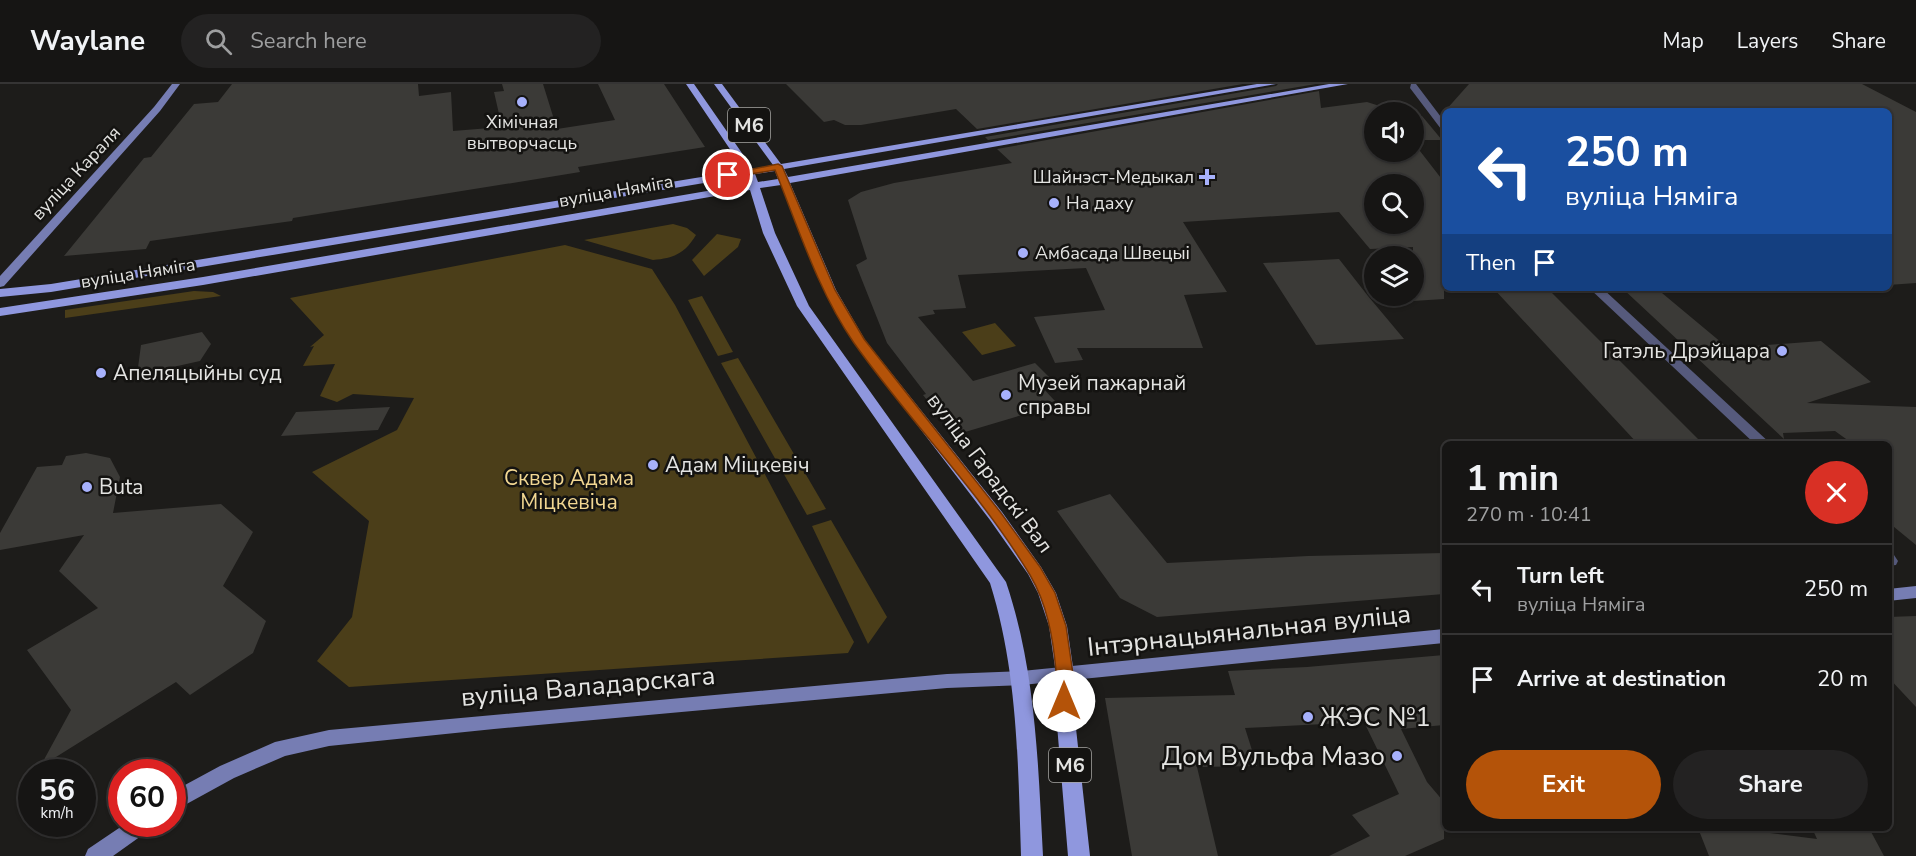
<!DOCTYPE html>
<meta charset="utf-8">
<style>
:root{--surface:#161514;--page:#232222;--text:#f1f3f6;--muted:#9e9fa0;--line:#353434;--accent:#b45309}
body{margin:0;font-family:"Nunito Sans",sans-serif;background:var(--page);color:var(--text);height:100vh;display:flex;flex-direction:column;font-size:22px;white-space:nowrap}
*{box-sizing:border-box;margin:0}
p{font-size:20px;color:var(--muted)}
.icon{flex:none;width:33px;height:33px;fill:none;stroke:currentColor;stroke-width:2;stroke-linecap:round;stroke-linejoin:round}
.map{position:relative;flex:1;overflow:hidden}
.drawer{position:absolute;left:1442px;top:357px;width:450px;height:390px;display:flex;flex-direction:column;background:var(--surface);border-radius:9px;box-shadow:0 2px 4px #0004,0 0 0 2px var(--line)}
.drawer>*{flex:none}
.banner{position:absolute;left:1442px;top:24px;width:450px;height:183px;border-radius:9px;box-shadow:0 2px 4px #0004,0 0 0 2px var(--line);background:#1a4fa0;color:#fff;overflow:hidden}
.tools{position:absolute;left:1364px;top:18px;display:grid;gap:12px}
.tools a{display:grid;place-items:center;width:60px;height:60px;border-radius:50%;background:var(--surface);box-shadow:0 2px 4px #0004,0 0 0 2px var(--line);font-size:30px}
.speed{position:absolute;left:18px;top:675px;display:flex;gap:12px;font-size:30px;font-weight:700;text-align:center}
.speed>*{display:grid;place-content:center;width:78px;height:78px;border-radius:50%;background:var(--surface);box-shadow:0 2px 4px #0004,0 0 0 2px var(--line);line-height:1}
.speed small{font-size:15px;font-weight:400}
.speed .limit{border:9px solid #d22;background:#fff;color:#111}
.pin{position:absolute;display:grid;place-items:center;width:51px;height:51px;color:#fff;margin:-26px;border:3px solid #fff;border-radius:50%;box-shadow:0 2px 6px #0007}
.me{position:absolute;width:66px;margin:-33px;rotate:0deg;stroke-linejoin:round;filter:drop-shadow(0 0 4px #0008)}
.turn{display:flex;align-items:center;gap:21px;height:126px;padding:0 24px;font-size:27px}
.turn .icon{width:78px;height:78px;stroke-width:2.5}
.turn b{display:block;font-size:42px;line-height:51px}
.then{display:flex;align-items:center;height:57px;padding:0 24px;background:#0003;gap:12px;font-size:22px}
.round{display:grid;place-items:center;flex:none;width:63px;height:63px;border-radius:32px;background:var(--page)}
.overview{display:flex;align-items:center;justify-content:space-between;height:102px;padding:0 24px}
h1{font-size:36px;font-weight:700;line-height:45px}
.button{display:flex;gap:12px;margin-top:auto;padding:12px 24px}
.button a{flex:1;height:69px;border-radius:36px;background:var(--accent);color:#fff;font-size:24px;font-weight:700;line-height:69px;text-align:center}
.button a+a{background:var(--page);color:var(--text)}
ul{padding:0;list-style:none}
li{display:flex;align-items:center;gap:18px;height:90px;padding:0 24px;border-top:2px solid var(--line)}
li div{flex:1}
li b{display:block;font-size:22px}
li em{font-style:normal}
header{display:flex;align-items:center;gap:36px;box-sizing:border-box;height:84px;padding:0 30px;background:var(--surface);border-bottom:2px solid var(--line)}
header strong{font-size:28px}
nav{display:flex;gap:33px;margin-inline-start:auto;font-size:21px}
.search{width:420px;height:54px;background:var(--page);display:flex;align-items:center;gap:15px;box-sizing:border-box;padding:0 21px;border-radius:33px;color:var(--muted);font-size:22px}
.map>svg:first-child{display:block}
.green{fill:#4b3e19}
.building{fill:#3b3a37;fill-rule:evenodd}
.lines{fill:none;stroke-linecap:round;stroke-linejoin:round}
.street{fill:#565a7c;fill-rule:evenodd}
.secondary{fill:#767db3;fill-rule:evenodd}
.primary{fill:#8f97de;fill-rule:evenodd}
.route{fill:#b45309;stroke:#753606;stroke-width:1.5}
.poi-dot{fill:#a7b1fc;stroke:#141311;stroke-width:2}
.labels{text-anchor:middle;stroke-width:5;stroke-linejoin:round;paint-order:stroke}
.far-poi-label{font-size:18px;fill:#e4e4e2;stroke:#141311;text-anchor:start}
.far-street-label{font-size:18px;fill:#e4e4e2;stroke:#141311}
.shield{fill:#141311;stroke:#a6a5a3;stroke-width:1.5}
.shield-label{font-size:20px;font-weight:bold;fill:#e4e4e2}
.poi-label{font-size:21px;fill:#e4e4e2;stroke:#141311;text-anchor:start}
.street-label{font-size:21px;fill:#e4e4e2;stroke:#141311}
.park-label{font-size:21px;fill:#f2d792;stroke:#141311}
.near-street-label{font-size:26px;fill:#e4e4e2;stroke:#141311}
.near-poi-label{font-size:26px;fill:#e4e4e2;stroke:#141311;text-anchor:start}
</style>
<header>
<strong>Waylane</strong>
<div class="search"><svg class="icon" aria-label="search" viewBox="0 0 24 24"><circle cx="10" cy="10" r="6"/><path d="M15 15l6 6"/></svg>Search here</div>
<nav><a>Map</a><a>Layers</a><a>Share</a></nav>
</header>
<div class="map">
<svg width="1916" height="772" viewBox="0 0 1916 772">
<rect width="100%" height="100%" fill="#1d1c1a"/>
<!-- green -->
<path class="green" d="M 673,140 L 687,144 L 696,151 C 685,169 675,174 653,176 L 584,156 Z
M 717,150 L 741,155 L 738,163 L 704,192 L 692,176 Z
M 565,161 L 652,185 L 675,221 L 854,558 L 848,569 L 349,603 L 317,577 L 352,533 L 369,437 L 312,388 L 397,346 L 414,314 L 353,310 L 337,318 L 320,312 L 335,280 L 303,282 L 314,262 L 310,263 L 324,251 L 290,214 Z
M 194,207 L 213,208 L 221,212 L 65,234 L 65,226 Z
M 702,212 L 733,268 L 718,272 L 688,216 Z
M 995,239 L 1016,262 L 982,271 L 962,248 Z
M 738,274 L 826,425 L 807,431 L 721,279 Z
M 831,436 L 887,533 L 868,560 L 812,442 Z"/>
<!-- building -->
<path class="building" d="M 232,0 L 418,0 L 419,12 L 451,8 L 453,47 L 502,43 L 494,8 L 504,7 L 502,0 L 543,0 L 557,45 L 615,36 L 598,0 L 664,0 L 705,63 L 578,83 L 580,88 L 531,96 L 293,134 L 292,137 L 150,157 L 146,165 L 64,172 L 144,74 L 151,73 L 194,20 L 218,18 Z
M 786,0 L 1243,0 L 977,45 L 956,25 L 861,41 L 845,41 L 834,36 L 824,38 Z
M 1278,0 L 1316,0 L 988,56 L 985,53 L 1276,2 Z
M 1469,0 L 1862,0 L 1916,28 L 1916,199 L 1888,201 L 1888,27 L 1445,27 Z
M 1319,7 L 1321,24 L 1367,18 L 1386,24 L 1388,28 L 1374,28 L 1374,68 L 1413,68 L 1413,58 L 1444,98 L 1444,215 L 1413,217 L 1413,163 L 1370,165 L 1339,128 L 1183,138 L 1227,208 L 1184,211 L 1203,264 L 1077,264 L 1083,276 L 1055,279 L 1034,233 L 1105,226 L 1086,184 L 958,191 L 966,224 L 933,226 L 935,230 L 918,233 L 973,297 L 1035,279 L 1053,297 L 1040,301 L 1055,317 L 1026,326 L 1029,329 L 955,351 L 923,311 L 926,310 L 887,259 L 856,181 L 867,175 L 848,116 L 861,108 L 894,99 L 1012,79 L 997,65 ZM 1374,100 L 1413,100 L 1413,140 L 1374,140 Z
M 1413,32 L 1422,32 L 1442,56 L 1413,56 Z
M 1339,175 L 1368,212 L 1404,255 L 1316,261 L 1263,179 Z
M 1493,204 L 1547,204 L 1703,360 L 1638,360 Z
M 1622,204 L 1656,204 L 1728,264 L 1821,257 L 1871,298 L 1807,319 L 1916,323 L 1916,461 L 1888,438 L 1888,360 L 1853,360 L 1835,347 L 1783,349 L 1784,355 Z
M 202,248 L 211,260 L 200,277 L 137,291 L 141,261 Z
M 390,323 L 378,346 L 281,352 L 296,328 Z
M 86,369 L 110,374 L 120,393 L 113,429 L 221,420 L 253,448 L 223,502 L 266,537 L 253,569 L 190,611 L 176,598 L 40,683 L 71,626 L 27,566 L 98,524 L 59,487 L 84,451 L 0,466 L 0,449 L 37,383 L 62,381 L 66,372 Z
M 1110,410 L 1167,479 L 1308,472 L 1444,469 L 1444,510 L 1157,533 L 1120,514 L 1057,427 Z
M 1916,532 L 1916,623 L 1888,593 L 1888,533 Z
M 1444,571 L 1444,641 L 1401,645 L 1427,698 L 1444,718 L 1444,755 L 1405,772 L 1329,772 L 1370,752 L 1352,731 L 1399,710 L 1364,638 L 1245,644 L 1257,682 L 1197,683 L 1218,772 L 1132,772 L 1105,614 L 1235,611 L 1228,587 L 1307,583 Z
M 1698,744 L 1731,744 L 1817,755 L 1812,744 L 1869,744 L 1884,772 L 1709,772 Z"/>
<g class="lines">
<!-- street -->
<path class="street" d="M 1411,0 L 1416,0 L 1444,37 L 1444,46 L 1441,45 L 1410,4 Z
M 1589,204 L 1602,204 L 1771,360 L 1755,360 Z
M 1888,469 L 1894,471 L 1898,477 L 1896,481 L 1888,482 Z"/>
<!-- secondary -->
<path class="secondary" d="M 172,0 L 180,0 L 160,27 L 4,202 L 0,203 L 0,192 L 154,23 Z
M 1916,502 L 1916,514 L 1888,517 L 1888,505 Z
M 1444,545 L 1444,559 L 1022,601 L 947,604 L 494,645 L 329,662 L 285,672 L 234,694 L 172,728 L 172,708 L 220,682 L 275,658 L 329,646 L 947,590 L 1022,587 Z
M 125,740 L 151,740 L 148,747 L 113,772 L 85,772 L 88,765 Z"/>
<!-- primary -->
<path class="primary" d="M 686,0 L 694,0 L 753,85 L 773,81 L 714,0 L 722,0 L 781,80 L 1257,0 L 1276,0 L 784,85 L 788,93 L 1329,0 L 1348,0 L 790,99 L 836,206 L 865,256 L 1002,428 L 1041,483 L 1056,509 L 1067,542 L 1074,590 L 1073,617 L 1090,772 L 1068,772 L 1055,617 L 1056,590 L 1049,542 L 1038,509 L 1028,490 L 990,436 L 853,257 L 824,206 L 781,101 L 760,104 L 775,149 L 809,222 L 1006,498 C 1036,587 1038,679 1043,772 L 1021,772 C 1018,680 1018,588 990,499 L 797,222 L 763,149 L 750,106 L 203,201 L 0,232 L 0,224 L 203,193 L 748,100 L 746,92 L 51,208 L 0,213 L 0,205 L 51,200 L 744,86 ZM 775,87 L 778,95 L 758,98 L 755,90 Z"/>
</g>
<!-- route -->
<path class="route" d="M 778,80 L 782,82 L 835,206 L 864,255 L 1001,429 L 1040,483 L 1055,509 L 1066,542 L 1073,590 L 1073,617 L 1070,622 L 1064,624 L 1058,622 C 1053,612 1057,598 1056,587 C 1053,553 1047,520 1030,491 C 980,408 910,338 854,259 C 818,207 798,143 775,86 L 728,94 L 723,91 Z"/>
<!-- markers -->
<g class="poi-dot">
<circle cx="522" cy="18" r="6"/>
<path d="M1204 84h6v6h6v6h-6v6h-6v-6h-6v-6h6z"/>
<circle cx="1054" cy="119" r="6"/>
<circle cx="1023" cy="169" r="6"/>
<circle cx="1782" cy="267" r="6"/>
<circle cx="101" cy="289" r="6"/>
<circle cx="1006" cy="311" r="6"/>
<circle cx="653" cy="381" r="6"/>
<circle cx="87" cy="403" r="6"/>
<circle cx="1308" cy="633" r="6"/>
<circle cx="1397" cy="672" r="6"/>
</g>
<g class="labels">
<!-- far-poi labels -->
<g class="far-poi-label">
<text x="522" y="44" text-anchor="middle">Хімічная<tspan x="522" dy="21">вытворчасць</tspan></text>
<text x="1194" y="99" text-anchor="end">Шайнэст-Медыкал</text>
<text x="1066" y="125">На даху</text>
<text x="1035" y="175">Амбасада Швецыі</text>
</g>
<!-- far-street labels -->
<g class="far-street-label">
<text transform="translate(76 89) rotate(-47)" y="6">вуліца Караля</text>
<text transform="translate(616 107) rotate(-10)" y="6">вуліца Няміга</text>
<text transform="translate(138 189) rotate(-9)" y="6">вуліца Няміга</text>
</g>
<!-- shield labels -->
<g class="shield">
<rect x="728" y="24" width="42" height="34" rx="4.5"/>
<rect x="1049" y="664" width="42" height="34" rx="4.5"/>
</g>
<g class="shield-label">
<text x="749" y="48">М6</text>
<text x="1070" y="688">М6</text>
</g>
<!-- poi labels -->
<g class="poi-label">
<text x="1770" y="274" text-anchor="end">Гатэль Дрэйцара</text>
<text x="113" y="296">Апеляцыйны суд</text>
<text x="1018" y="306">Музей пажарнай<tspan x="1018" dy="24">справы</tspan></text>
<text x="665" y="388">Адам Міцкевіч</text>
<text x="99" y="410">Buta</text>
</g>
<!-- street labels -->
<g class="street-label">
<text transform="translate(990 389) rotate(53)" y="7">вуліца Гарадскі Вал</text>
</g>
<!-- park labels -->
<g class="park-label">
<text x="569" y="401">Сквер Адама<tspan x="569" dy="24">Міцкевіча</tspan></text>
</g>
<!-- near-street labels -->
<g class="near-street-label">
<text transform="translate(1249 546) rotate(-6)" y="9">Інтэрнацыянальная вуліца</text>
<text transform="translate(588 602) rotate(-5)" y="9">вуліца Валадарскага</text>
</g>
<!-- near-poi labels -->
<g class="near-poi-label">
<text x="1320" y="642">ЖЭС №1</text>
<text x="1385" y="681" text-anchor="end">Дом Вульфа Мазо</text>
</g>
</g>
</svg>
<div class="tools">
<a><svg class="icon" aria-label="sound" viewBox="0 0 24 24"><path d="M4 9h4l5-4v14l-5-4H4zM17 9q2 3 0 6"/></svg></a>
<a><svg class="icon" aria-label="search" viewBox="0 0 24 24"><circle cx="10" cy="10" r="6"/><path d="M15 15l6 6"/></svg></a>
<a><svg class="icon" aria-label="layers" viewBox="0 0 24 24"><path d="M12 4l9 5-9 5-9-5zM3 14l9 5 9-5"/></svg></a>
</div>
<div class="speed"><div>56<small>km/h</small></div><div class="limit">60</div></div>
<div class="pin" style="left:728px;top:91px;background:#d93025"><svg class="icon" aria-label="arrive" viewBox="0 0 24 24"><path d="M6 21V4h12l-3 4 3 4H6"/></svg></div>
<svg class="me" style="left:1064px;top:617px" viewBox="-20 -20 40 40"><circle r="19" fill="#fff"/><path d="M0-13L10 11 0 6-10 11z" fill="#b45309"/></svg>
<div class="banner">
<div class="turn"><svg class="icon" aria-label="left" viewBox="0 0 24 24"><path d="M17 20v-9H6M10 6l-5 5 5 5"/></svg><div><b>250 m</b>вуліца Няміга</div></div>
<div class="then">Then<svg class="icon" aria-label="arrive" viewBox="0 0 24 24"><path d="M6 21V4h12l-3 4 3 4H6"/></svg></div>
</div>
<section class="drawer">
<div class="overview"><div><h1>1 min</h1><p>270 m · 10:41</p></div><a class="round" style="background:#d93025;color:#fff"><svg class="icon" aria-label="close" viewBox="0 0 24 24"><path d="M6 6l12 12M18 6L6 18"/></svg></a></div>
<ul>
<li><svg class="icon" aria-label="left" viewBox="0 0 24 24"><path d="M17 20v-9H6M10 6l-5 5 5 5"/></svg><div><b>Turn left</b><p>вуліца Няміга</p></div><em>250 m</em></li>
<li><svg class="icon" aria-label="arrive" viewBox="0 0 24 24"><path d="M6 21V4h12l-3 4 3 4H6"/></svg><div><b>Arrive at destination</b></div><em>20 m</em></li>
</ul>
<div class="button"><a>Exit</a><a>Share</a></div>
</section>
</div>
